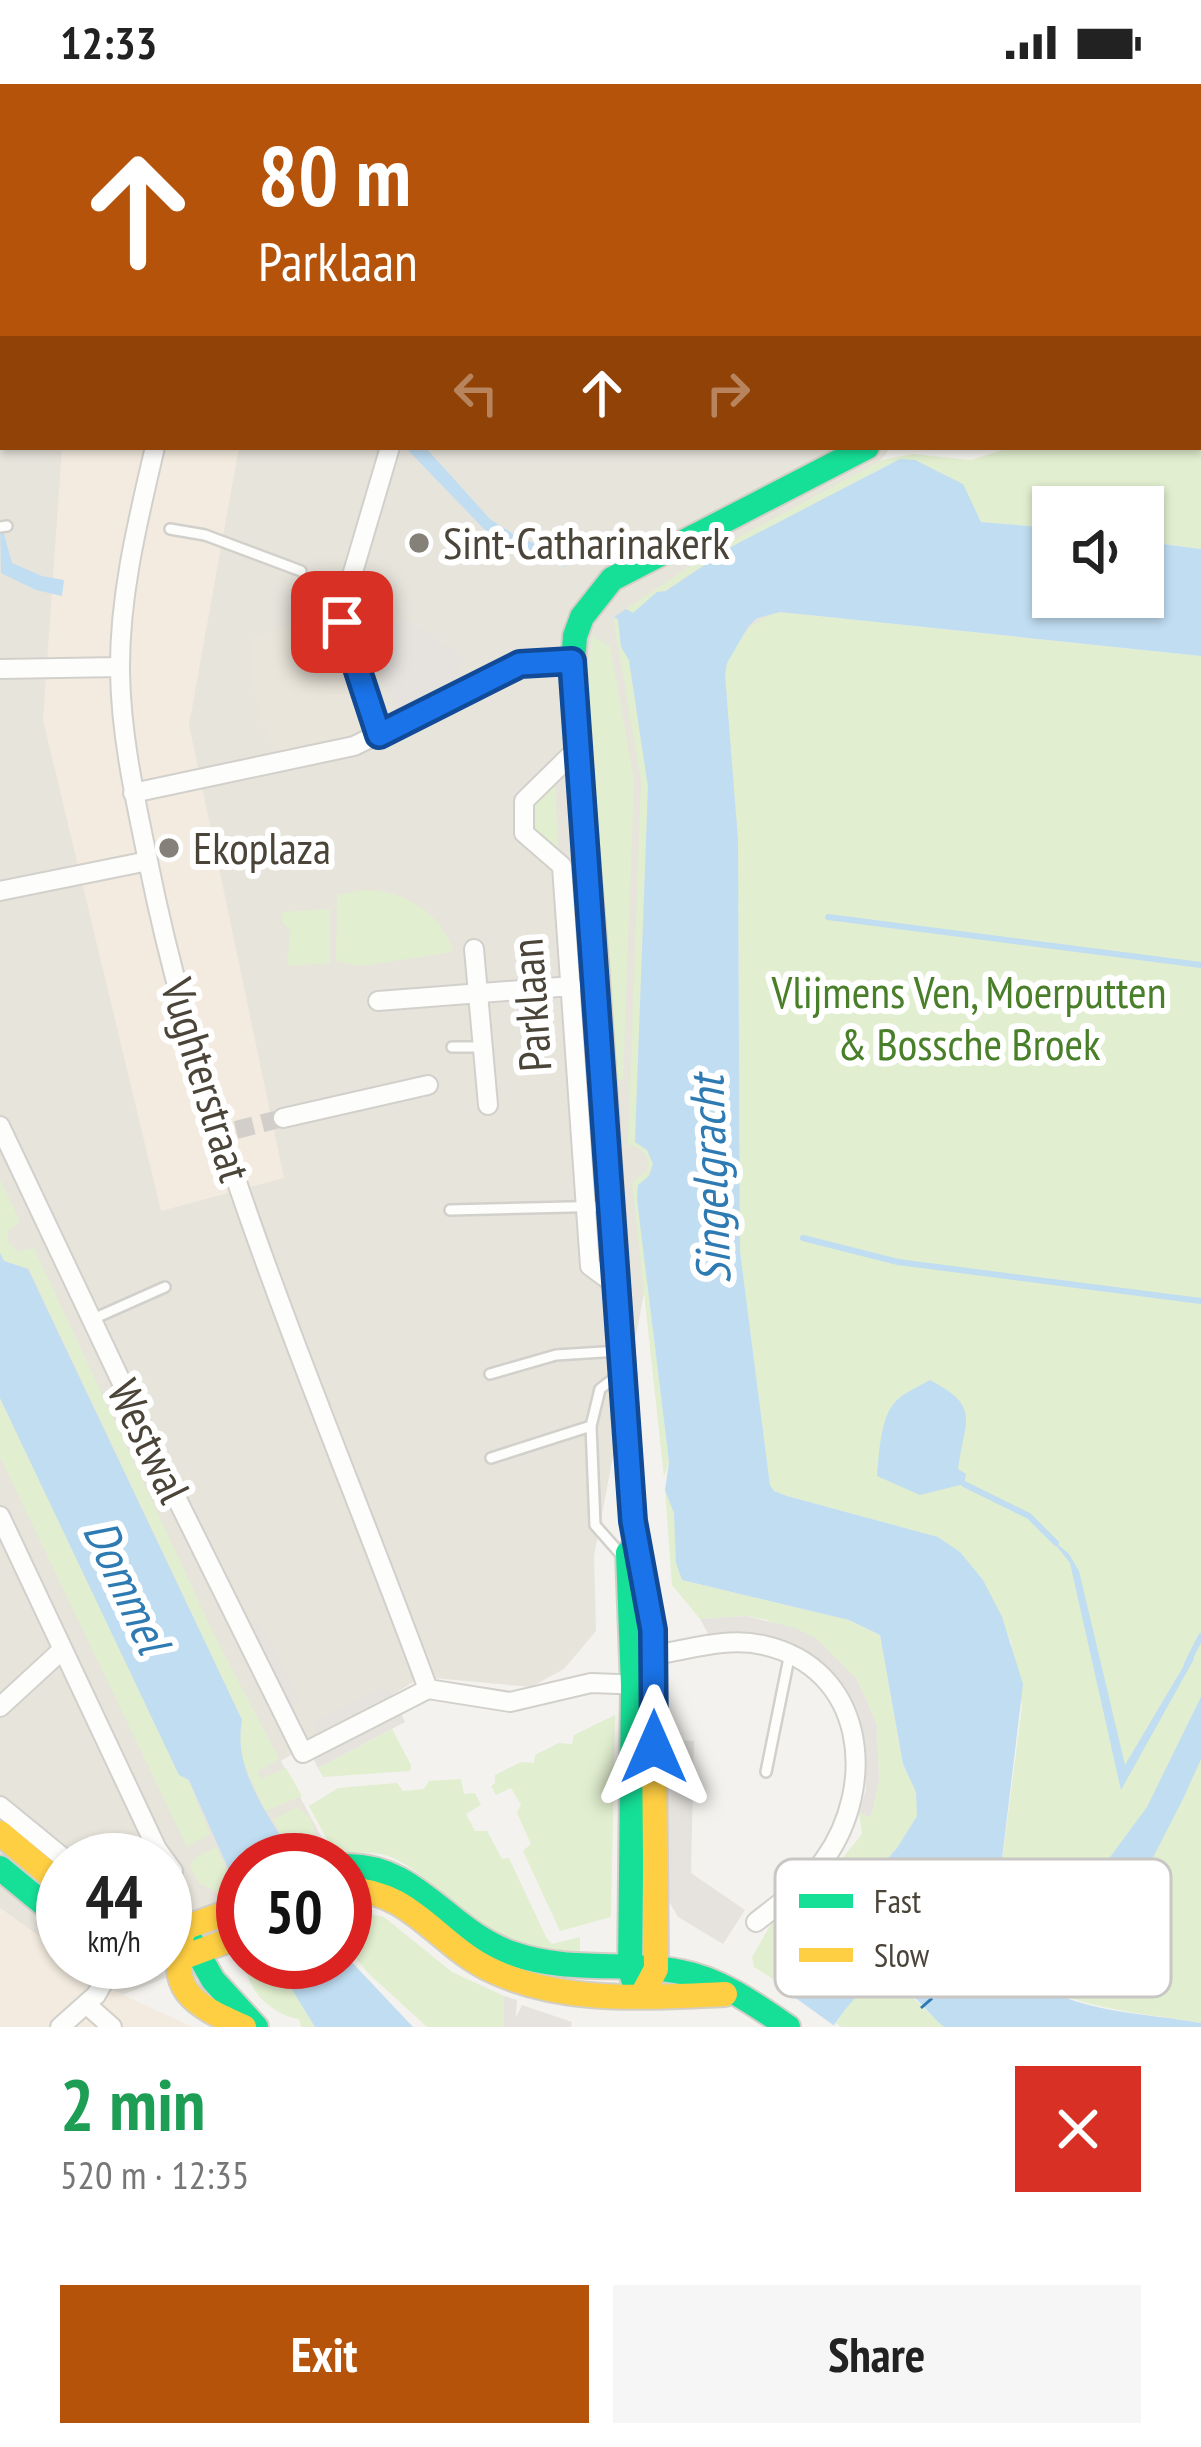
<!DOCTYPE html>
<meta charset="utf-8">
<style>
:root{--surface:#fff;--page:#f6f6f6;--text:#222;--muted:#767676;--accent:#b45309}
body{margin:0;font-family:"PT Sans Narrow",sans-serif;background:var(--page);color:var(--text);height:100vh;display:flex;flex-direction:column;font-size:45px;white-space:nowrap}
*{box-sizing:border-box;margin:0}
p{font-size:39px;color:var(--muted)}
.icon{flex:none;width:66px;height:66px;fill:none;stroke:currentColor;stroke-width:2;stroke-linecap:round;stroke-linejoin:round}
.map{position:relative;height:1943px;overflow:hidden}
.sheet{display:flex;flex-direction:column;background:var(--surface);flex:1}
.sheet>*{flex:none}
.hud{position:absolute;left:0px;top:0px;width:1203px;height:366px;box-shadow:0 3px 9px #0004;background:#b45309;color:#fff;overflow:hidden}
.tools{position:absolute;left:1032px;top:402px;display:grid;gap:24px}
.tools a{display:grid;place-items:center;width:132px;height:132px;border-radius:0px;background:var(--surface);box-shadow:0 3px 9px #0004;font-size:60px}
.speed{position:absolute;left:36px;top:1749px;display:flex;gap:24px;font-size:60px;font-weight:700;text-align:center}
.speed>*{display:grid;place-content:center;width:156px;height:156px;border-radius:50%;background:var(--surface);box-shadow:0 3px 9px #0004;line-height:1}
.speed small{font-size:30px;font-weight:400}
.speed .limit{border:18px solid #d22;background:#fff;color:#111}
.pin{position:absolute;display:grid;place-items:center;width:102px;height:102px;color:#fff;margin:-51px;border-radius:24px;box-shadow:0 6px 18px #0006}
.me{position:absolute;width:132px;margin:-66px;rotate:0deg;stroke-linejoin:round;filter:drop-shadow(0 0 9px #0008)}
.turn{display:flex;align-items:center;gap:42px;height:252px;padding:0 60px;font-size:54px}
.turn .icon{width:156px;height:156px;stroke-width:2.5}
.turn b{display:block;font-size:84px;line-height:102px}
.lanes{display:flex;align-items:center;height:114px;padding:0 60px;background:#0003;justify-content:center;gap:60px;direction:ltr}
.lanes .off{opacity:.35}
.round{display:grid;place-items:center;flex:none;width:126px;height:126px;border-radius:0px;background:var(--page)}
.summary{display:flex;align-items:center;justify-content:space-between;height:204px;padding:0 60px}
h1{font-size:72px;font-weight:700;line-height:90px;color:#1e9e55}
.action{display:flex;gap:24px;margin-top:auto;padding:24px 60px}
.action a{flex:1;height:138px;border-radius:0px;background:var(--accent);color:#fff;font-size:48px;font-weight:700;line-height:138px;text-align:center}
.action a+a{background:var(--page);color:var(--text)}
.status{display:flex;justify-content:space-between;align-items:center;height:84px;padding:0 60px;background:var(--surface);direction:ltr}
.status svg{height:33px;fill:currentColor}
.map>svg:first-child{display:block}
.residential{fill:#e7e4dc}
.commercial{fill:#f3ebdf}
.education{fill:#eae5da}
.green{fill:#e1eecf}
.parking{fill:#e6e3df}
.water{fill:#c0ddf1}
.pier{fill:#f4f2ee}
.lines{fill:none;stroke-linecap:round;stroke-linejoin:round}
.stream{stroke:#c0ddf1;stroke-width:6}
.ferry{stroke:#2e7ab2;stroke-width:3;stroke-dasharray:15 12;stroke-linecap:butt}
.street-tunnel{stroke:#d2cfca;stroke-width:18;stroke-dasharray:18 9;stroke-linecap:butt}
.lane-casing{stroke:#d2d0cb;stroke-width:14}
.street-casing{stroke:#d2d0cb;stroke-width:22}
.fast-casing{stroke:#d3cfc5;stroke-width:28}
.slow-casing{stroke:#d3cfc5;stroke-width:28}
.lane{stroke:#fdfdfc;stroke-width:9}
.street{stroke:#fdfdfc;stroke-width:18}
.fast{stroke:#16e098;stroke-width:24}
.slow{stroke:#ffcf43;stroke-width:24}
.route-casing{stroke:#114b97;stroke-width:30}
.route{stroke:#1a73e8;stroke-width:21}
.poi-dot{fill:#868178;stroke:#fff;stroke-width:4.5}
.labels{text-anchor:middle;stroke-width:12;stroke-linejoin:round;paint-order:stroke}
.poi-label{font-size:45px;fill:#4b4439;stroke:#fff;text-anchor:start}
.park-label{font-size:45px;fill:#4a7f2a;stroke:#fff}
.street-label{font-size:45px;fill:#4b4439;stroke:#fff}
.water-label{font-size:48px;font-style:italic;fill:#2e7ab2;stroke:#fff}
.key{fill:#fff;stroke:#c9c7c4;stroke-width:3}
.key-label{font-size:33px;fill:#4b4439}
</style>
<div class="status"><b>12:33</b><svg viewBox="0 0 49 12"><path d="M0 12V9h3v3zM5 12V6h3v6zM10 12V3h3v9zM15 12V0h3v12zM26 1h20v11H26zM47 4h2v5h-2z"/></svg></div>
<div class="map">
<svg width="1201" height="1943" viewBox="0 0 1201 1943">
<rect width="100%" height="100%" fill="#f4f2ee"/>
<!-- residential -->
<path class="residential" d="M 0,0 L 1146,0 L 3,3 L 3,363 L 891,363 L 837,431 L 662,1115 L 594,1472 L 596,1547 L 564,1585 L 531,1603 L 422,1593 L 281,1677 L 332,1773 L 328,1776 L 243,1776 L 243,1825 L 197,1847 L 178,1889 L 122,1911 L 91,1896 L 70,1878 L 165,1878 L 165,1776 L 63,1776 L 63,1872 L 0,1824 Z"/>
<!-- commercial -->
<path class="commercial" d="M 62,363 L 239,363 L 189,641 L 284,1094 L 161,1127 L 43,636 Z
M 0,1824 L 44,1855 L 63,1872 L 63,1878 L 70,1878 L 91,1896 L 193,1943 L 0,1943 Z"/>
<!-- education -->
<path class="education" d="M 325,529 L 363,651 L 279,671 L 260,634 L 249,582 L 253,555 Z"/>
<!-- green -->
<path class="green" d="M 1201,215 L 1201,465 L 1155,459 L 1143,453 L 1143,423 L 1053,423 L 1053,444 L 981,438 C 957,389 951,391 900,375 L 733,462 L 665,507 L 657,508 L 633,529 L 626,525 L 710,469 L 882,376 L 913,370 L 971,376 L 1012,363 L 1200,363 Z
M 780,528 L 1201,572 L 1201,1939 C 1122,1924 993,1925 997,1817 L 1022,1622 L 1011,1558 L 983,1496 L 960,1469 L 938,1453 L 787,1412 L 774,1407 L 770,1401 L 740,1168 L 738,756 L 725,591 C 730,558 750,537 780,528 Z
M 613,533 L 618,535 L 621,563 L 629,576 L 648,703 L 635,1058 L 647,1066 L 653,1080 L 637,1115 L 669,1378 L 664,1393 L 632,1098 L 647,1087 C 651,1073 643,1063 628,1061 L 641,696 Z
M 592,552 L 610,562 L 634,697 L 623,996 L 615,995 L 588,585 Z
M 555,695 L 558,767 L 535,750 L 534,720 Z
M 362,806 C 401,804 443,829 453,868 L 361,882 L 336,877 L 337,811 Z
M 330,825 L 330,879 L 288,882 C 286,867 291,859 290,845 L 282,838 L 282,828 Z
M 0,1095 L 20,1137 L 8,1147 L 8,1158 L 19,1168 L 34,1164 L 213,1548 L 279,1675 L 258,1687 L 260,1695 L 286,1684 L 302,1712 L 265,1727 L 239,1668 L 242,1636 L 29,1185 L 4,1177 L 0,1169 Z
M 0,1314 L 179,1690 L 188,1695 L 210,1750 L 187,1763 L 0,1373 Z
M 665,1406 C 682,1430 671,1468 682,1496 L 849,1536 L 880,1551 L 903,1680 L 916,1707 L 917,1732 L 897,1764 L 828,1843 L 789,1905 L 754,1883 L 752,1873 L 771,1840 L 810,1814 L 862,1750 L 859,1729 L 871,1732 L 879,1698 L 877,1641 L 857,1595 L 767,1536 L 746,1532 L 700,1535 L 672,1501 Z
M 615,1631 L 611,1833 L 560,1847 L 523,1767 L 531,1760 L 517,1729 L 521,1721 L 511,1704 L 496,1711 L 491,1702 L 495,1699 L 495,1691 L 521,1678 L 534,1679 L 535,1671 L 559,1659 L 572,1660 L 574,1651 Z
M 392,1645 L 411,1681 L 410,1687 L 323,1693 L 318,1684 Z
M 461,1695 L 464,1710 L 475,1709 L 481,1721 L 466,1730 L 475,1747 L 487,1747 L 502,1775 L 509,1774 L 546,1853 L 552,1860 L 580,1853 L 580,1871 L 534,1868 L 537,1862 C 469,1859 443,1795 391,1773 C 379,1768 366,1769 353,1768 L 352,1772 L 336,1772 L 309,1722 L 338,1704 L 397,1699 L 403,1707 L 424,1705 L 429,1697 Z
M 298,1723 L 312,1736 L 316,1759 L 293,1775 L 273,1735 Z
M 216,1763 L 235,1803 L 219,1809 L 199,1799 L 190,1781 L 195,1774 Z
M 348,1825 L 384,1833 L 452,1888 L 504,1912 L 504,1943 L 427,1943 L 368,1889 L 345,1861 L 345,1828 Z
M 246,1878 L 275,1878 L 315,1943 L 301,1943 L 299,1935 C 274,1932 244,1905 246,1878 Z
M 877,1902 L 902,1903 L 944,1943 L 841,1943 L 836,1939 L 853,1914 Z"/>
<!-- parking -->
<path class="parking" d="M 403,533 L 465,574 L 458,583 L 465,593 L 398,627 L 360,550 L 373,534 L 392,547 Z
M 746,1532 L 795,1544 L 816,1554 L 857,1595 L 877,1641 L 879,1697 L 871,1733 L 859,1729 L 866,1705 L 863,1654 L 855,1626 L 832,1590 L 794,1562 L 771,1554 L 710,1553 L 700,1535 Z
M 258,1537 L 300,1616 L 288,1623 L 246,1544 Z
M 384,1602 L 392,1612 L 317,1652 L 313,1639 Z
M 400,1627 L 405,1638 L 318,1684 L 312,1672 Z
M 667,1656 L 694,1657 L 691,1789 L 745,1826 L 723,1860 L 678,1833 L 666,1812 Z
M 504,1912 L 517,1916 L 516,1933 L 522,1921 L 572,1938 L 571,1943 L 504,1943 Z"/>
<!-- water -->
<path class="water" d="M 405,363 L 425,363 L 490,435 L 516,452 L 570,474 L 564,483 L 485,446 Z
M 900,375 L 915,376 L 963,400 L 981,438 L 1053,444 L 1053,513 L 1143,513 L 1143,453 L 1155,459 L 1201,465 L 1201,572 L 780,528 L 757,534 L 748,543 L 727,579 L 725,591 L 738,756 L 740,1167 L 770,1401 L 774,1407 L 787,1412 L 938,1453 L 960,1468 L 983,1496 L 1002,1533 L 1023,1600 L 997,1817 C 996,1843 1004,1861 1018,1882 L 1028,1873 L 1037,1880 L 1027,1892 C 1070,1929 1147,1929 1201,1939 L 1201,1943 L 944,1943 C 933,1934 912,1908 902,1903 C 870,1888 847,1922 833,1943 L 762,1943 L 828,1843 L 897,1764 L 917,1732 L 916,1708 L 903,1680 L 880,1551 L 849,1536 L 682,1496 L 676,1479 L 674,1429 L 665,1406 L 669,1378 L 637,1115 L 638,1101 L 649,1092 L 653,1080 L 647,1066 L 635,1058 L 648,703 L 629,576 L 621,563 L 618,535 L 614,533 L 626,525 L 633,529 L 657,508 L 666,507 L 733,462 Z
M 0,436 L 12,479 L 42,492 L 64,496 L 62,512 L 36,506 L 1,489 Z
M 0,1169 L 4,1177 L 28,1185 L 242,1636 C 232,1688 271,1732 294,1776 L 243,1776 L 243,1818 L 189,1696 L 179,1691 L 0,1314 Z
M 930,1296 C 981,1323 965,1334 958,1385 L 966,1390 L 964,1400 L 920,1411 L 877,1392 C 879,1371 880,1333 896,1317 C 905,1308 920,1302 930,1296 Z
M 1051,1455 L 1069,1470 L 1079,1487 L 1125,1681 L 1189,1573 L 1194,1575 L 1121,1706 L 1070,1479 Z
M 1201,1613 L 1201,1675 L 1183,1715 L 1126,1826 L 1082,1871 L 1074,1867 L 1047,1832 L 1108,1776 L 1147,1723 Z
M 345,1871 L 413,1943 L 315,1943 L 275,1878 L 345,1878 Z"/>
<!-- pier -->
<path class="pier" d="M 783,1905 L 836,1943 L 756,1943 Z"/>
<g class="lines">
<!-- stream -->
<path class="stream" d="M 828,833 L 1201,881
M 803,1154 L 898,1178 L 1201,1217
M 964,1400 L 1029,1432 L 1056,1459
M 1187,1580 L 1201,1552"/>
<!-- ferry -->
<path class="ferry" d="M 921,1924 L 1002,1852"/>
<!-- street-tunnel -->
<path class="street-tunnel" d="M 236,1046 L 283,1034"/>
<defs>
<path id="lane" d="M 0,443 L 7,442
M 170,445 L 205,451 L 301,487
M 452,963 L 480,963
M 450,1126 L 611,1122
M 93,1235 L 165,1203
M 490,1290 L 556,1271 L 619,1267
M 618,1291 L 600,1305 L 591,1342 L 595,1441 L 625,1475
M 491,1374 L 591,1342
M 766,1688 L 790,1569"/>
<path id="street" d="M 76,0 L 76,3
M 818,0 L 819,3
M 553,3 L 553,0
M 1057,3 L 1058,0
M 0,181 L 3,183
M 0,276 L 3,272
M 155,363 C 138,436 119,512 120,588 C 121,652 135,714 148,777 C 205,1063 327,1331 428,1605
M 0,585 L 120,583
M 379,651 L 345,556 L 343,522 L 390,363
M 581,661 L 524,717 L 524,749 L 562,782 L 590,1182 L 617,1202
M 133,709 L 354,662 L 520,581 L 572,577
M 0,807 L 148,777
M 474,865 L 488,1021
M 378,917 L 572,902
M 283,1034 L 428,1001
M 0,1042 L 175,1411 L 303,1669 L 428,1605 L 510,1618 L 591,1599 L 644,1601
M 0,1432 L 157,1765 L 173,1787 L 165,1797
M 645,1572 C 684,1568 723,1552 763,1561 C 866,1584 878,1701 824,1776 C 806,1801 780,1819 756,1838
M 0,1623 L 62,1566
M 0,1722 L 66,1776
M 86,1920 L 112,1943
M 60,1943 L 96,1911 L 104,1897"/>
<path id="fast" d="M 596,880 L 572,592 L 575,552 L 582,533 L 612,495 L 867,363
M 628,1469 L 633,1601 L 630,1886 L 635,1901
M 345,1782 C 418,1780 447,1848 514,1870 C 569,1889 625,1877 681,1888 C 720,1895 756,1921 788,1943
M 0,1784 L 63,1836
M 184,1844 L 213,1896 L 256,1943"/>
<path id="slow" d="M 1159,3 L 1160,0
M 596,880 L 633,1437 L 653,1546 L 656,1885 L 642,1911
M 0,1749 L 63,1802
M 345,1806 C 407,1803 437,1859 487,1884 C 560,1921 647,1913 725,1910
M 165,1844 L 184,1844 L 243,1823
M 184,1844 C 167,1907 190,1919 244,1943
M 184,1873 L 243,1851"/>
</defs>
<!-- lane casing -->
<use href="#lane" class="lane-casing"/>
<!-- street casing -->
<use href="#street" class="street-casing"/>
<!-- fast casing -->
<use href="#fast" class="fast-casing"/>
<!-- slow casing -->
<use href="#slow" class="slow-casing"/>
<!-- lane -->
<use href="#lane" class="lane"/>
<!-- street -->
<use href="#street" class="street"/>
<!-- fast -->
<use href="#fast" class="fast"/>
<!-- slow -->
<use href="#slow" class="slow"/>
</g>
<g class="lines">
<defs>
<path id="route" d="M 342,538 L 379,651 L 520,580 L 572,577 L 633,1437 L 653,1546 L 654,1663"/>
</defs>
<!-- route casing -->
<use href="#route" class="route-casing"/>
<!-- route -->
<use href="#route" class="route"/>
</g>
<!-- markers -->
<g class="poi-dot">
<circle cx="419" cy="459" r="12"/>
<circle cx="169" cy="764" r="12"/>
</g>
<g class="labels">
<!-- poi labels -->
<g class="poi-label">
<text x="443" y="475">Sint-Catharinakerk</text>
<text x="193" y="780">Ekoplaza</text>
</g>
<!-- park labels -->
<g class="park-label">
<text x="969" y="924">Vlijmens Ven, Moerputten<tspan x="969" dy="52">&amp; Bossche Broek</tspan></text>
</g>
<!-- street labels -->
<g class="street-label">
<text transform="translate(531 921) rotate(-94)" y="16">Parklaan</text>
<text transform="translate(206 996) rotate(73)" y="16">Vughterstraat</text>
<text transform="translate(149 1357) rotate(64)" y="16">Westwal</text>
</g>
<!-- water labels -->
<g class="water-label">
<text transform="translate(710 1096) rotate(-92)" y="17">Singelgracht</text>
<text transform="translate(127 1502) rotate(65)" y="17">Dommel</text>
</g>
</g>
<!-- legend -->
<rect x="775" y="1775" width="396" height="138" rx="18" class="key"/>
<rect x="799" y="1810" width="54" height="14" fill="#16e098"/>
<rect x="799" y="1864" width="54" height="14" fill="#ffcf43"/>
<g class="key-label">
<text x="874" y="1829">Fast</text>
<text x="874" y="1883">Slow</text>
</g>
</svg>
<div class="tools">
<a><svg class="icon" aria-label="sound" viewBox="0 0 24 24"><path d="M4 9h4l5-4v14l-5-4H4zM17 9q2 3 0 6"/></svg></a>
</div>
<div class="speed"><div>44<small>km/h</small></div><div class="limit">50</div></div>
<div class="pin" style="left:342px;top:538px;background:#d93025"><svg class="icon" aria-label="arrive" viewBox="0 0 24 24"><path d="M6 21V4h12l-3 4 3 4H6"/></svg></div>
<svg class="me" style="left:654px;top:1663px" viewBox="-20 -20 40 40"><path d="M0-17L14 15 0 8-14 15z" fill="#1a73e8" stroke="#fff" stroke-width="4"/></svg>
<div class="hud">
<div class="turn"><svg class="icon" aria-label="ahead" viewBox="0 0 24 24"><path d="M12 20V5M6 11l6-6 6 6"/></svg><div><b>80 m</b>Parklaan</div></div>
<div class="lanes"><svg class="icon off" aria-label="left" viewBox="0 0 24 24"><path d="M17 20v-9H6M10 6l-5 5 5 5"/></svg><svg class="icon" aria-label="ahead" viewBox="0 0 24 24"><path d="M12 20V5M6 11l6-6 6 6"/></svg><svg class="icon off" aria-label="right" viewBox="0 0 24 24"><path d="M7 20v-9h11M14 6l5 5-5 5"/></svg></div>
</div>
</div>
<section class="sheet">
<div class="summary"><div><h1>2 min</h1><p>520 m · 12:35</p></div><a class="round" style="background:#d93025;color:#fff"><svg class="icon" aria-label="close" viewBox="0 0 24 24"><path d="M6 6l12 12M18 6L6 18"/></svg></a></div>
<div class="action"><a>Exit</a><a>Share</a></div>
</section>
